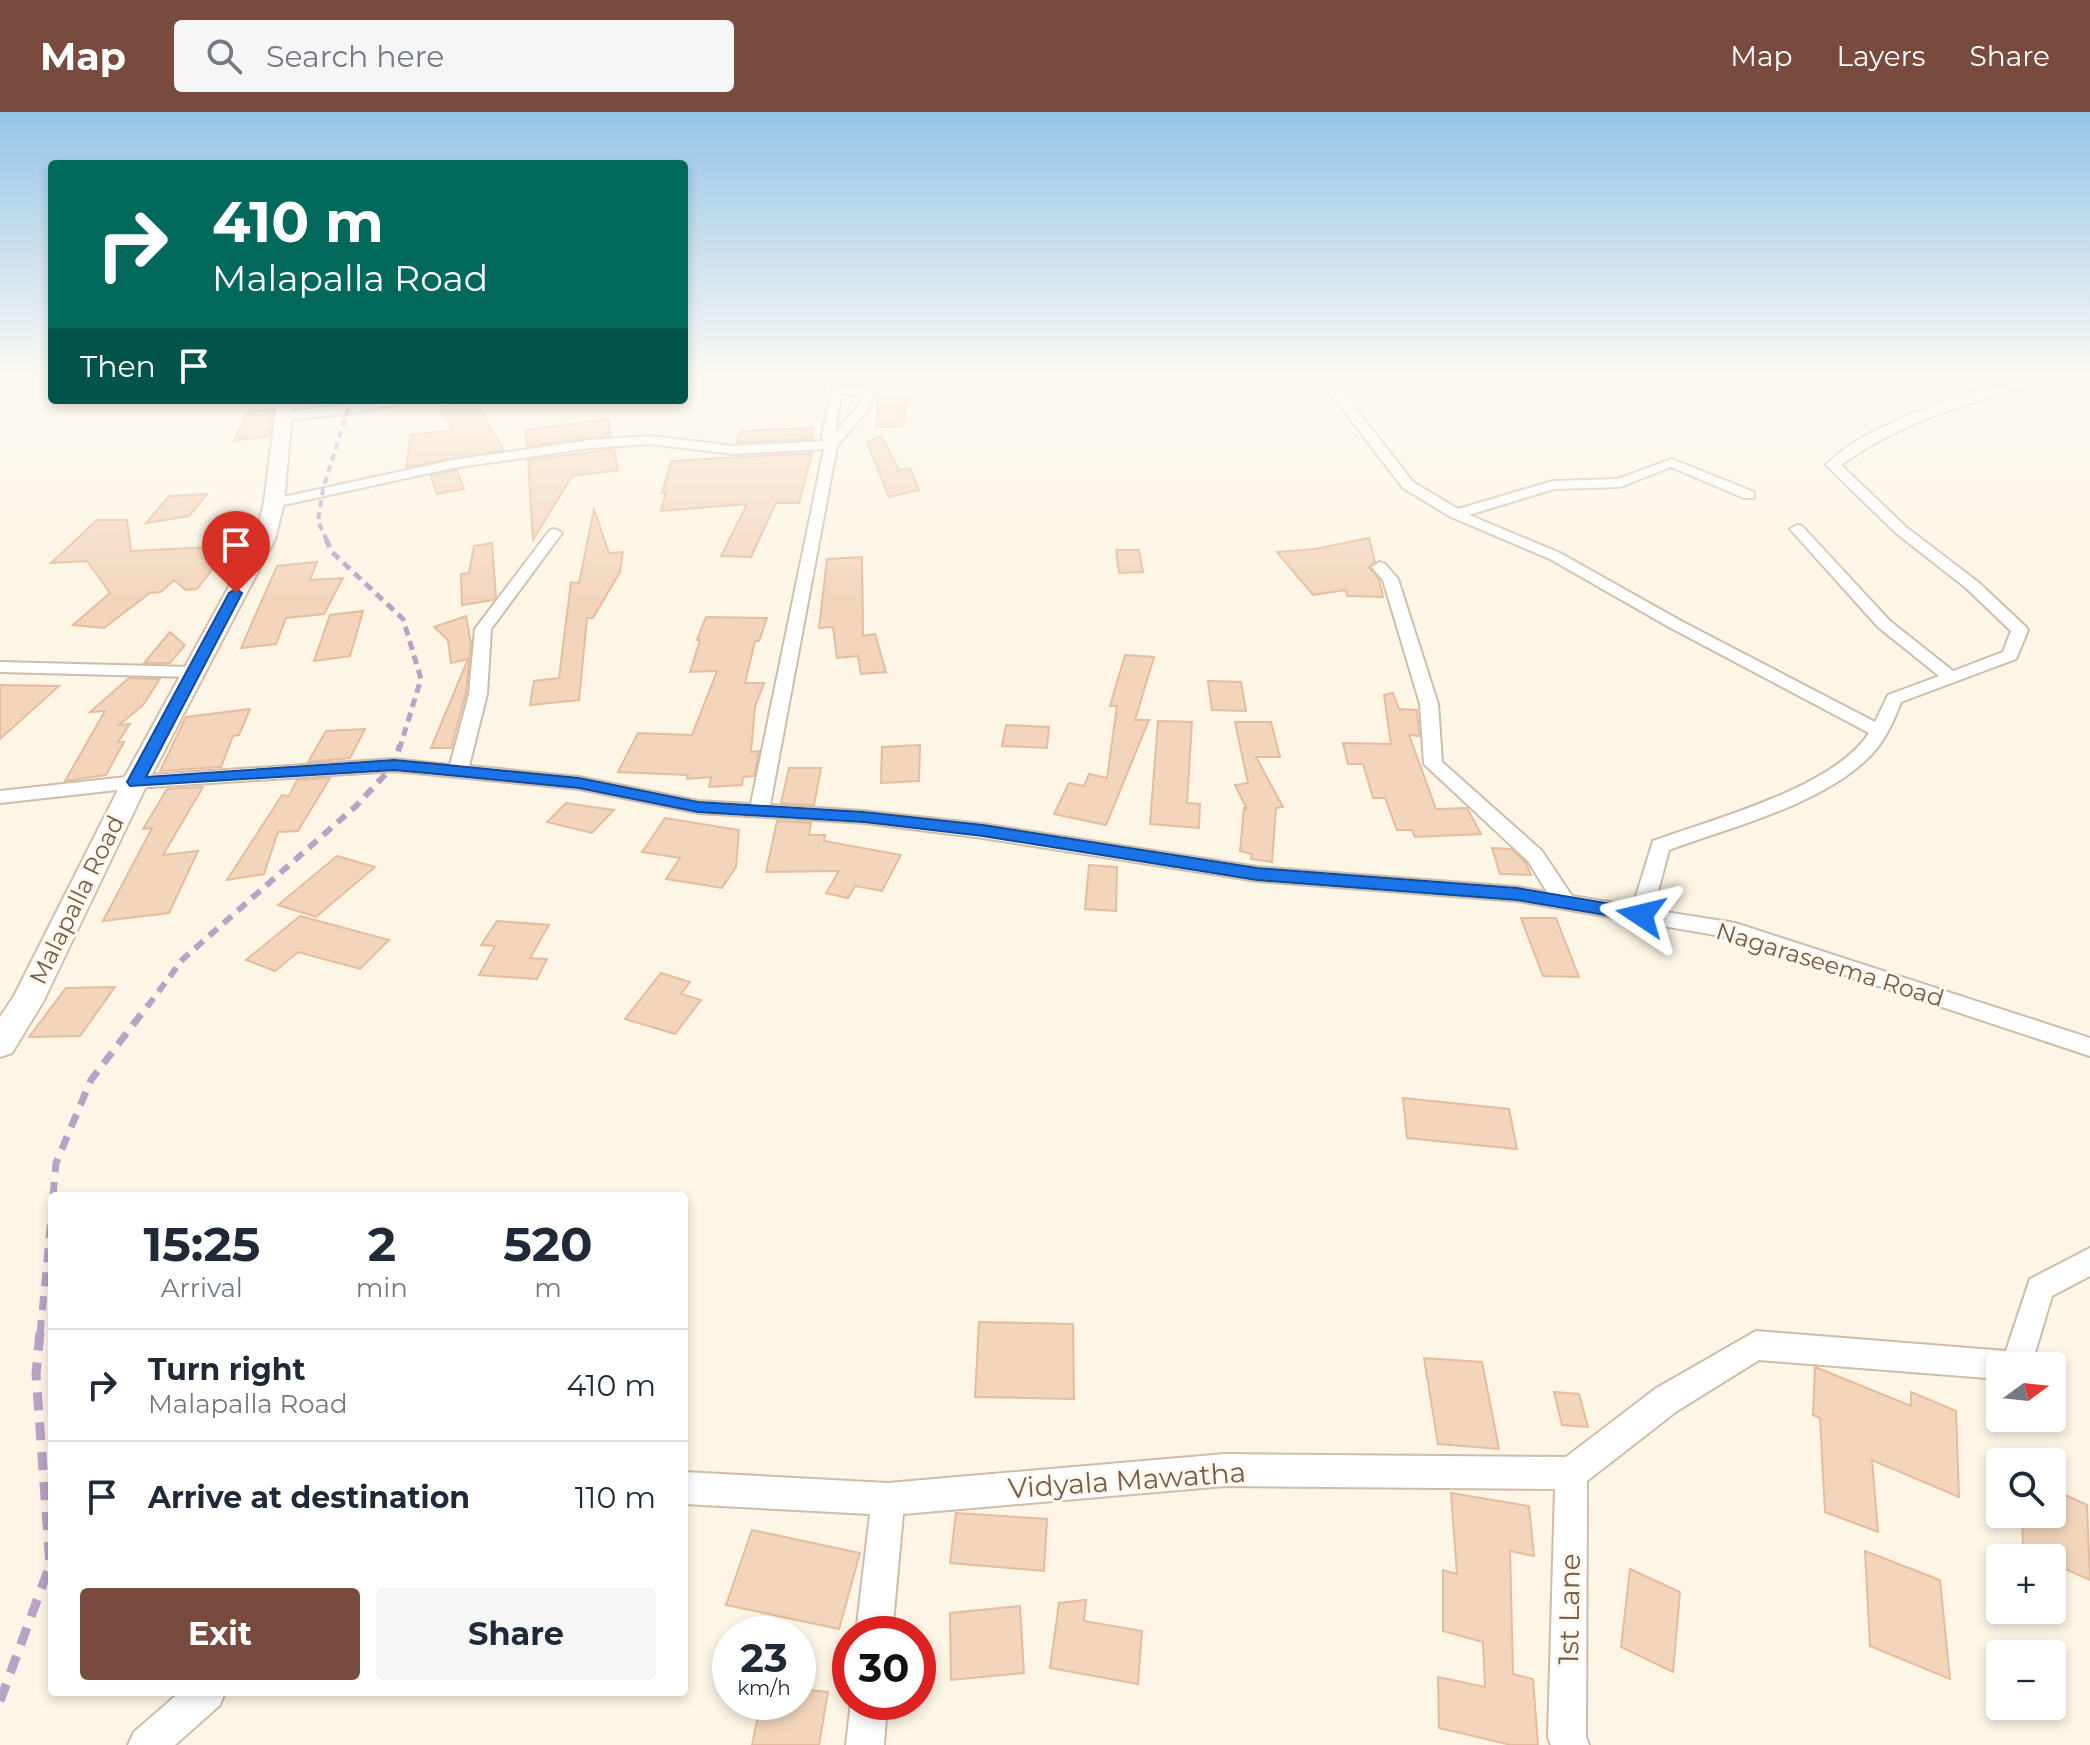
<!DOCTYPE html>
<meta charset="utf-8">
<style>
:root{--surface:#fff;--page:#f6f6f7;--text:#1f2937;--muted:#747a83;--line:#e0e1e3;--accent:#794b3f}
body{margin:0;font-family:Montserrat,sans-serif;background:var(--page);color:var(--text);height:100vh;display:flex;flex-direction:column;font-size:30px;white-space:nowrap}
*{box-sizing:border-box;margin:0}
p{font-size:26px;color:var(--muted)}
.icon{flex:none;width:44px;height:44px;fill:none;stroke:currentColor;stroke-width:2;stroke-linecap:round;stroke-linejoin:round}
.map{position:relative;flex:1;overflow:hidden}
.drawer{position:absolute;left:48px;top:1080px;width:640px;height:504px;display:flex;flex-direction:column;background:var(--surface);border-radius:8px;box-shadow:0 4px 12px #0003}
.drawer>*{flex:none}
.guide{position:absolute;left:48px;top:48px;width:640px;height:244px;border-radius:8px;box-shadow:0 4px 12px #0003;background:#00695c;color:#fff;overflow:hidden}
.needle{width:52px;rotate:75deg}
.buttons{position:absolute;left:1986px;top:1240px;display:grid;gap:16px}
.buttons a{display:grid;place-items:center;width:80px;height:80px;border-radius:8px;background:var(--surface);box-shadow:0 4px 12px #0003;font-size:40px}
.speed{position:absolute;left:712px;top:1504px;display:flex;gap:16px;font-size:40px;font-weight:700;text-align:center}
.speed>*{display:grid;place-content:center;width:104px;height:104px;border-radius:50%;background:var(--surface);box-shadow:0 4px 12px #0003;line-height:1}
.speed small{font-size:20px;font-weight:400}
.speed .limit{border:12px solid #d22;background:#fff;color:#111}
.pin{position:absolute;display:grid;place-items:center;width:68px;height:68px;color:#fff;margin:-82px -34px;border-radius:50% 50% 50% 0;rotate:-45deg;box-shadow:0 0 8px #0007}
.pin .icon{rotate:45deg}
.me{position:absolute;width:88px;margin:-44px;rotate:280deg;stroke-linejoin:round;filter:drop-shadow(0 0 6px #0008)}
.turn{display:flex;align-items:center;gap:28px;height:168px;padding:0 32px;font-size:36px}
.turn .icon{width:104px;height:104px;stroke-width:2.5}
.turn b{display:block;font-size:56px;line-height:68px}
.then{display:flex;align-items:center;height:76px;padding:0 32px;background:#0003;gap:16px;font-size:30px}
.eta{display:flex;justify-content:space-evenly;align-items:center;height:136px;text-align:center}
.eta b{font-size:48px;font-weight:700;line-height:56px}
.action{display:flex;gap:16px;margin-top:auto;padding:16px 32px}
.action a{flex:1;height:92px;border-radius:8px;background:var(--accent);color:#fff;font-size:32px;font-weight:700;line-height:92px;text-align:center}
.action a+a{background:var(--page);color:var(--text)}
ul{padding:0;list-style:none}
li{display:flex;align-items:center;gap:24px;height:112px;padding:0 32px;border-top:2px solid var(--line)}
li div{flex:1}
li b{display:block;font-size:30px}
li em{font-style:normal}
header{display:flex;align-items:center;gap:48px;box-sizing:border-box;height:112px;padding:0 40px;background:var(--accent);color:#fff}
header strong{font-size:38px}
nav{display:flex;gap:44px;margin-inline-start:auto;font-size:28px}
.search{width:560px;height:72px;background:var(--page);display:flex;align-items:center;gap:20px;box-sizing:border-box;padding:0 28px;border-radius:8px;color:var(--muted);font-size:30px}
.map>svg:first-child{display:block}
.building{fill:#f3d5bc;stroke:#e6bc9c;stroke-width:2}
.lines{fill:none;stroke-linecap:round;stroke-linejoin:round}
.street-casing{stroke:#cfbdab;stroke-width:4}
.secondary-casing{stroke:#d4bfab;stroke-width:4}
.street{fill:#fff;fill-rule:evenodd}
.secondary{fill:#fff;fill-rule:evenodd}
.rail-far4{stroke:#b8a3c7;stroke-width:4;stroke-dasharray:7 5;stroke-linecap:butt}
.rail-far3{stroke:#b8a3c7;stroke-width:5;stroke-dasharray:9 6;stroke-linecap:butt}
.rail-far2{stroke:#b8a3c7;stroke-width:6;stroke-dasharray:11 8;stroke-linecap:butt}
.rail-far1{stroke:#b8a3c7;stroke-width:7;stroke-dasharray:14 10;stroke-linecap:butt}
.rail{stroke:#b8a3c7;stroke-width:9;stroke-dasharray:18 12;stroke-linecap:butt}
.route{fill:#1a73e8;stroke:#114b97;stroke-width:2}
.labels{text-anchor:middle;stroke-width:6;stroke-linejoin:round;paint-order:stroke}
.street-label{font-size:24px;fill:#765c4a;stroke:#fff8ec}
.near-street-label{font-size:28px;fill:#765c4a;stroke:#fff8ec}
</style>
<header>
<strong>Map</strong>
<div class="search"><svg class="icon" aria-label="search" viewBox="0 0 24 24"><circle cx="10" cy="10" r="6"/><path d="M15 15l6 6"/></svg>Search here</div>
<nav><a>Map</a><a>Layers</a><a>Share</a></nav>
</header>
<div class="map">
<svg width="2090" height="1633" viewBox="0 0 2090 1633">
<rect width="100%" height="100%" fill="#fdf5e5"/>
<!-- building -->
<path class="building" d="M 878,286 L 906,286 L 904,314 L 876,315 Z
M 474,288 L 504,338 L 406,355 L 411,323 L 453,318 L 440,295 Z
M 273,297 L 269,324 L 234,329 L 247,300 Z
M 608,307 L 611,324 L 527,334 L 526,318 Z
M 813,316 L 812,327 L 736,331 L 741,319 Z
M 881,324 L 899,358 L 910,356 L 919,378 L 889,385 L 867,330 Z
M 614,337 L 618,358 L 572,364 L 533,428 L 528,348 Z
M 812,341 L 799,391 L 776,391 L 751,445 L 721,444 L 747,392 L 661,399 L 666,380 L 662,381 L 671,349 Z
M 457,358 L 464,377 L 437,382 L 431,364 Z
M 207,382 L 189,404 L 146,411 L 169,384 Z
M 594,397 L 609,441 L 623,440 L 620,460 L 593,506 L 587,506 L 579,588 L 530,593 L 534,569 L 559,566 L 571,470 L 579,471 Z
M 97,408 L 127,408 L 131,439 L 230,434 L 197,477 L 186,478 L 174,468 L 161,480 L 150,481 L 104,516 L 73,513 L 110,481 L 87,449 L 51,451 Z
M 1369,426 L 1375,450 L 1369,455 L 1379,468 L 1383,485 L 1347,484 L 1346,478 L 1313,483 L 1277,440 L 1315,437 Z
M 492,431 L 496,485 L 493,488 L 462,493 L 461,462 L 469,461 L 474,434 Z
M 1116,438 L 1139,438 L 1143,460 L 1119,461 Z
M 862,445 L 863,524 L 875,522 L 886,560 L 861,562 L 858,544 L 837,546 L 833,515 L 819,516 L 827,447 Z
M 317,450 L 310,468 L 343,466 L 324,502 L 286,506 L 276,532 L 241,536 L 277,454 Z
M 363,499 L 350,544 L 314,549 L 330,503 Z
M 466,504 L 471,531 L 466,581 L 451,636 L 431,636 L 468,547 L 451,551 L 448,528 L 434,515 Z
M 706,505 L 767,506 L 759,529 L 755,529 L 745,571 L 764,571 L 755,595 L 751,640 L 759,639 L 754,664 L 743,665 L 742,673 L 709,675 L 711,665 L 687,667 L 688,663 L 618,660 L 638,621 L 692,623 L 717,559 L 690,560 L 700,528 L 697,528 Z
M 170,520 L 185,533 L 170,551 L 144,551 Z
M 1125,543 L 1154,545 L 1135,608 L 1149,608 L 1106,713 L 1054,702 L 1069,671 L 1084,674 L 1089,662 L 1107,666 L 1117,594 L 1110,594 Z
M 129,566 L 160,567 L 143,593 L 119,613 L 130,612 L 118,630 L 124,630 L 106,663 L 65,669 L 105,599 L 90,600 Z
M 1208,569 L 1241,570 L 1246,599 L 1212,598 Z
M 0,573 L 59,574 L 0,627 Z
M 1393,581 L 1399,597 L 1417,598 L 1419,624 L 1409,623 L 1436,697 L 1467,696 L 1481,722 L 1415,725 L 1412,718 L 1397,718 L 1385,686 L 1373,686 L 1363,652 L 1348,652 L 1343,631 L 1391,632 L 1384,583 Z
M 250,597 L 239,623 L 233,624 L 221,655 L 160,659 L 186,605 Z
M 1158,609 L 1192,610 L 1187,691 L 1200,692 L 1199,716 L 1150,712 Z
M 1235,610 L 1271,610 L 1280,645 L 1256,645 L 1283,695 L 1276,696 L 1272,750 L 1251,747 L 1252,742 L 1240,739 L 1244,696 L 1247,697 L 1235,673 L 1248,671 Z
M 1006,613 L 1049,615 L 1047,636 L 1002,634 Z
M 365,617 L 350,646 L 308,650 L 326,619 Z
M 920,633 L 919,669 L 881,671 L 882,635 Z
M 789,656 L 821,656 L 814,693 L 781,691 Z
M 330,666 L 298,719 L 278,720 L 264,762 L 227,768 L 282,683 L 289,684 L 297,668 Z
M 203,675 L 163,743 L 198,739 L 169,801 L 103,809 L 152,716 L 143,717 L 167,677 Z
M 566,691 L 572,692 L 614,698 L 592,721 L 547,710 Z
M 665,706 L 739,718 L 736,755 L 722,776 L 666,767 L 680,746 L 642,740 Z
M 777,709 L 811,711 L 809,723 L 825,723 L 824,729 L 901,743 L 882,779 L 855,774 L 848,786 L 826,781 L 839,759 L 766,760 Z
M 1492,736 L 1511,737 L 1526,751 L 1531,763 L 1500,762 Z
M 337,744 L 375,755 L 316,805 L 278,793 Z
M 1089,753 L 1117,755 L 1116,799 L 1085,797 Z
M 300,804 L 389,828 L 360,857 L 298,840 L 275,859 L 246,848 Z
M 1521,806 L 1556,806 L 1579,865 L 1543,864 Z
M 497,809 L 549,813 L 530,846 L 547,847 L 537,867 L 479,863 L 495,834 L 481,833 Z
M 661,861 L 690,870 L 681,882 L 701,888 L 675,922 L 625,907 Z
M 115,875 L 80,924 L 29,925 L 66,876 Z
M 1403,986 L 1509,997 L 1517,1037 L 1407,1026 Z
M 979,1210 L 1073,1212 L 1074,1287 L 975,1285 Z
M 1424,1246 L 1482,1250 L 1499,1337 L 1438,1332 Z
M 1815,1255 L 1911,1294 L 1911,1280 L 1956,1299 L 1959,1385 L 1872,1348 L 1878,1420 L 1825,1400 L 1820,1306 L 1813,1303 Z
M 1554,1280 L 1579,1282 L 1588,1315 L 1562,1313 Z
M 2052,1377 L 2087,1393 L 2090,1468 L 2052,1451 L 2052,1446 L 2042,1446 L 2023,1437 L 2022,1402 L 2052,1402 Z
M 1451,1381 L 1529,1394 L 1534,1444 L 1510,1439 L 1513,1562 L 1533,1567 L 1538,1633 L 1511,1633 L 1439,1616 L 1438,1565 L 1485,1575 L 1483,1530 L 1443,1519 L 1443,1458 L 1457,1462 Z
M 956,1401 L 1047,1407 L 1044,1459 L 950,1451 Z
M 752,1418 L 860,1441 L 839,1517 L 726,1493 Z
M 1865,1439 L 1940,1468 L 1950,1567 L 1870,1534 Z
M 1630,1457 L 1680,1480 L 1673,1560 L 1621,1535 Z
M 1086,1488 L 1084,1509 L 1142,1519 L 1138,1572 L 1050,1556 L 1059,1491 Z
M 1020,1494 L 1024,1561 L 951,1568 L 950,1501 Z
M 798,1577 L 828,1580 L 819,1633 L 752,1633 L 761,1590 L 798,1590 Z"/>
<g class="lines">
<defs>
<path id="street" d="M 835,265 L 845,265 L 843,275 C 873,274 903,263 932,265 L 875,280 L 867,299 L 837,334 L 770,693 L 864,699 L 983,712 L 1257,755 L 1517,775 L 1547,780 L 1528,749 L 1424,652 L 1420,592 L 1383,468 L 1372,455 L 1380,450 L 1385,452 L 1398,467 L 1438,592 L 1442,650 L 1542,739 L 1572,784 L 1633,794 L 1653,729 C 1713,707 1834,676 1869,621 L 1669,515 L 1550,447 L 1451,405 L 1403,376 L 1328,278 L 1322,265 L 1334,265 L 1338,274 L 1413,370 L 1458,397 L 1553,369 L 1618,367 L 1672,347 L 1754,380 L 1754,386 L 1744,386 L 1671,355 L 1620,375 L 1554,377 L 1469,403 L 1560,441 L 1681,509 L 1875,610 L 1888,583 L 1939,564 L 1878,515 L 1790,417 L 1797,413 L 1802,414 L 1890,509 L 1953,559 L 2003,540 L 2011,519 L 1966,476 L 1896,421 L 1826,353 C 1869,308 2002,265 2063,265 L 2061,267 C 1983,286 1907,305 1841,353 L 1906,415 L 1978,470 L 2026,515 L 2028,518 L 2016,547 L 1901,590 C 1893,611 1883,633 1866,648 C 1817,694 1731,715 1669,738 L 1653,798 L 1735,811 L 2090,926 L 2090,944 L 1733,826 L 1517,789 L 1257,769 L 983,726 L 864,711 L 698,701 L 579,677 L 394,659 L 135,676 L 0,691 L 0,679 L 135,664 L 394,647 L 450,653 L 469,582 L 475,517 L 550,418 L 555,417 L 562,421 L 491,517 L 487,582 L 469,654 L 579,665 L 698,689 L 751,692 L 824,337 L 733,342 L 651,332 L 590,336 L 453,356 L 274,395 L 267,391 L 274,387 L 453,348 L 590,328 L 651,324 L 733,334 L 823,329 L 822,323 ZM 841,282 L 862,282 L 857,295 L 835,321 Z
M 387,288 L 415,288 L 348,302 L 284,308 L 278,304 L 284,300 Z
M 0,550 L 193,555 L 202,560 L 193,565 L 0,560 Z
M 2090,1136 L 2090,1164 L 2052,1184 L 2031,1254 L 2000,1254 L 2000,1267 L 1759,1248 L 1677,1299 L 1587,1369 L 1586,1625 L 1589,1633 L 1551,1633 L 1548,1625 L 1555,1377 L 1225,1374 L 903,1402 L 892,1522 L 856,1522 L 870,1402 L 684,1392 L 684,1360 L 888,1371 L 1225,1342 L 1566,1345 L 1655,1277 L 1756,1219 L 2006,1239 L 2030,1167 Z
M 180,1580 L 225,1580 L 220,1593 L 175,1633 L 128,1633 L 134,1620 Z
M 851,1590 L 887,1590 L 884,1633 L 846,1633 Z"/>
<path id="secondary" d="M 277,288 L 293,288 L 284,391 L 275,427 L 148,670 L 43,890 L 12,941 L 0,945 L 0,905 L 14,884 L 122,670 L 255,427 L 264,391 Z"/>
</defs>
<!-- street casing -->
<use href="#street" class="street-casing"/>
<!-- secondary casing -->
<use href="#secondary" class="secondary-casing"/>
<!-- street -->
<use href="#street" class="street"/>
<!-- secondary -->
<use href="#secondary" class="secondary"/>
<!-- rail-far4 -->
<path class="rail-far4" d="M 327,429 L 318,409 L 323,377 L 351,288"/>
<!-- rail-far3 -->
<path class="rail-far3" d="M 326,427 L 332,440 L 403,507 L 421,567 L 400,635"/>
<!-- rail-far2 -->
<path class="rail-far2" d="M 147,895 L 183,847 L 356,694 L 394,653 L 400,633"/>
<!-- rail-far1 -->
<path class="rail-far1" d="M 53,1084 L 56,1051 L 91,968 L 148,893
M 40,1222 L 52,1096"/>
<!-- rail -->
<path class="rail" d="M 0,1589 L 50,1453 L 36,1262 L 40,1220"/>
</g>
<!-- sky -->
<linearGradient id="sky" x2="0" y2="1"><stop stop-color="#95c5e8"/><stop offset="0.54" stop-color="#fefaf3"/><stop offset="1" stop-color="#fefaf3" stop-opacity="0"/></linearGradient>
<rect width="2090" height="493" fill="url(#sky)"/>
<!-- route -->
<path class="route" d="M 236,477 L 242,481 L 146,665 L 394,648 L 437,652 L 579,666 L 698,690 L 864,700 L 983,713 L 1257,756 L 1517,776 L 1641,797 L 1650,803 L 1641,809 L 1517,788 L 1257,768 L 983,724 L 864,710 L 698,700 L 579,676 L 437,662 L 394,658 L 130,674 L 127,670 L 229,481 Z"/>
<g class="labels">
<!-- street labels -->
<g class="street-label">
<text transform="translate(77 788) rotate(-64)" y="8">Malapalla Road</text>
<text transform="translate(1830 853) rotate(17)" y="8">Nagaraseema Road</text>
</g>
<!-- near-street labels -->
<g class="near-street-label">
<text transform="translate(1127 1368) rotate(-4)" y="10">Vidyala Mawatha</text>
<text transform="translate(1569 1497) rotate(-89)" y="10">1st Lane</text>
</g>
</g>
</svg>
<div class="buttons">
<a><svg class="needle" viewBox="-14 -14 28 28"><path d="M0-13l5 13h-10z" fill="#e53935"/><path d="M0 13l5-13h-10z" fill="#747a83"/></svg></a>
<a><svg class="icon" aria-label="search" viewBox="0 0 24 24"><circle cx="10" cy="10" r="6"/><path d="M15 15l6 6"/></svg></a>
<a>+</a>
<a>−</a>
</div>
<div class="speed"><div>23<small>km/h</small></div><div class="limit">30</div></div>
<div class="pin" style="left:236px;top:481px;background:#d93025"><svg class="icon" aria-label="arrive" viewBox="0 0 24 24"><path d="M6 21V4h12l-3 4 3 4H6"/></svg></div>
<svg class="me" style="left:1641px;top:803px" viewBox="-20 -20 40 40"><path d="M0-17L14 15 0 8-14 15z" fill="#1a73e8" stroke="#fff" stroke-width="4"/></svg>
<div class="guide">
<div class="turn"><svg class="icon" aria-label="right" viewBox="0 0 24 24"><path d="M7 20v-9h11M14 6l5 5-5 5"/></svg><div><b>410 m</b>Malapalla Road</div></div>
<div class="then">Then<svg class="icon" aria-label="arrive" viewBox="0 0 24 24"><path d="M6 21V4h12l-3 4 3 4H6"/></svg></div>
</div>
<section class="drawer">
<div class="eta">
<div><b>15:25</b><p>Arrival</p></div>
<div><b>2</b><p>min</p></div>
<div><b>520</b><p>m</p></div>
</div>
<ul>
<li><svg class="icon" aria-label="right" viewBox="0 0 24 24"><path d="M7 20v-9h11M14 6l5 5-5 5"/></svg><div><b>Turn right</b><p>Malapalla Road</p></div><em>410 m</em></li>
<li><svg class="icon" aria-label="arrive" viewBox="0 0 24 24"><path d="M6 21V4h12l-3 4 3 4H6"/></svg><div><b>Arrive at destination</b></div><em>110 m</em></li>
</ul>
<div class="action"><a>Exit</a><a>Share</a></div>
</section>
</div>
